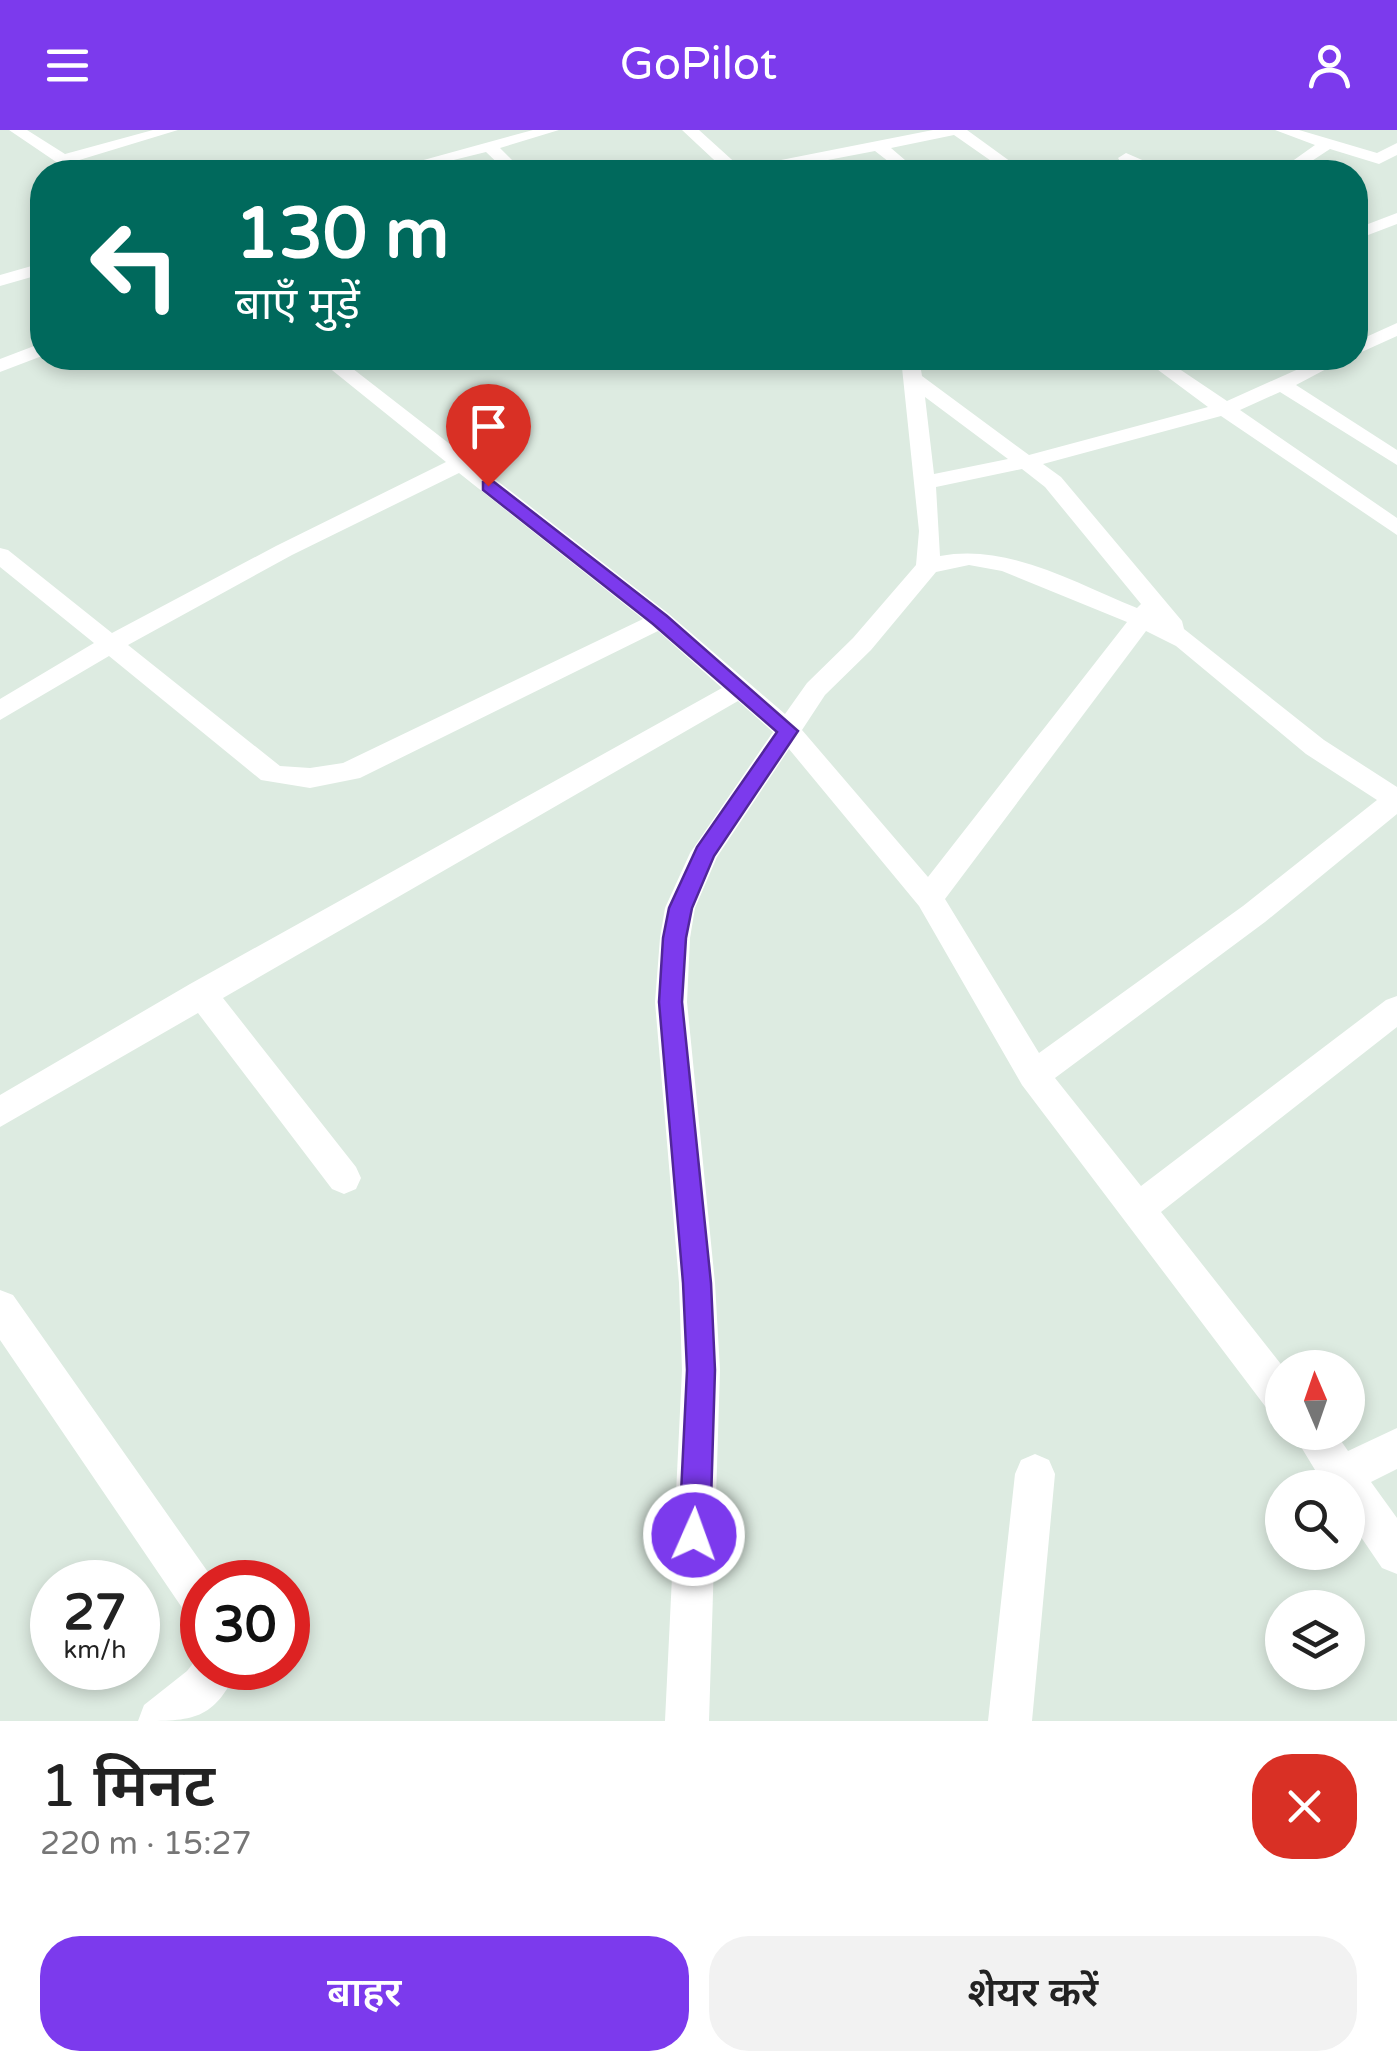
<!DOCTYPE html>
<html lang="hi">
<meta charset="utf-8">
<style>
:root{--surface:#fff;--page:#f2f2f2;--text:#222;--muted:#767676;--accent:#7c3aed}
body{margin:0;font-family:"Varela Round","Noto Sans Devanagari",sans-serif;background:var(--page);color:var(--text);height:100vh;display:flex;flex-direction:column;font-size:38px;white-space:nowrap}
*{box-sizing:border-box;margin:0}
p{font-size:32px;color:var(--muted)}
.icon{flex:none;width:55px;height:55px;fill:none;stroke:currentColor;stroke-width:2;stroke-linecap:round;stroke-linejoin:round}
.map{position:relative;height:1591px;overflow:hidden}
.details{display:flex;flex-direction:column;background:var(--surface);flex:1}
.details>*{flex:none}
.top-card{position:absolute;left:30px;top:30px;width:1338px;height:210px;border-radius:40px;box-shadow:0 5px 15px #0003;background:#00695c;color:#fff;overflow:hidden}
.needle{width:65px;rotate:358deg}
.fabs{position:absolute;left:1265px;top:1220px;display:grid;gap:20px}
.fabs a{display:grid;place-items:center;width:100px;height:100px;border-radius:50%;background:var(--surface);box-shadow:0 5px 15px #0003;font-size:50px}
.speed{position:absolute;left:30px;top:1430px;display:flex;gap:20px;font-size:50px;font-weight:700;text-align:center}
.speed>*{display:grid;place-content:center;width:130px;height:130px;border-radius:50%;background:var(--surface);box-shadow:0 5px 15px #0003;line-height:1}
.speed small{font-size:25px;font-weight:400}
.speed .limit{border:15px solid #d22;background:#fff;color:#111}
.pin{position:absolute;display:grid;place-items:center;width:85px;height:85px;color:#fff;margin:-102px -42px;border-radius:50% 50% 50% 0;rotate:-45deg;box-shadow:0 0 10px #0007}
.pin .icon{rotate:45deg}
.me{position:absolute;width:110px;margin:-55px;rotate:2deg;stroke-linejoin:round;filter:drop-shadow(0 0 8px #0008)}
.turn{display:flex;align-items:center;gap:35px;height:210px;padding:0 40px;font-size:45px}
.turn .icon{width:130px;height:130px;stroke-width:2.5}
.turn b{display:block;font-size:70px;line-height:85px}
.round{display:grid;place-items:center;flex:none;width:105px;height:105px;border-radius:40px;background:var(--page)}
.head{display:flex;align-items:center;justify-content:space-between;height:170px;padding:0 40px}
h1{font-size:60px;font-weight:600;line-height:75px}
.action{display:flex;gap:20px;margin-top:auto;padding:20px 40px}
.action a{flex:1;height:115px;border-radius:40px;background:var(--accent);color:#fff;font-size:40px;font-weight:600;line-height:115px;text-align:center}
.action a+a{background:var(--page);color:var(--text)}
header{display:flex;justify-content:space-between;align-items:center;height:130px;padding:0 40px;background:var(--accent);color:#fff;font-size:45px;font-weight:600}
.map>svg:first-child{display:block}
.lines{fill:none;stroke-linecap:round;stroke-linejoin:round}
.street{fill:#fff;fill-rule:evenodd}
.route{fill:#7c3aed;stroke:#51269a;stroke-width:2.5}
</style>
<header><svg class="icon" aria-label="menu" viewBox="0 0 24 24"><path d="M4 6h16M4 12h16M4 18h16"/></svg>GoPilot<svg class="icon" aria-label="person" viewBox="0 0 24 24"><circle cx="12" cy="8" r="4"/><path d="M4 21q1-7 8-7t8 7"/></svg></header>
<div class="map">
<svg width="1397" height="1591" viewBox="0 0 1397 1591">
<rect width="100%" height="100%" fill="#ddebe1"/>
<g class="lines">
<!-- street -->
<path class="street" d="M 9,0 L 27,0 L 65,24 L 153,0 L 178,0 L 76,31 L 85,39 L 82,42 L 71,42 Z
M 533,0 L 559,0 L 500,18 L 524,42 L 507,42 L 486,22 L 405,42 L 380,42 Z
M 682,0 L 699,0 L 741,38 L 933,0 L 967,0 L 1025,42 L 1007,42 L 954,5 L 891,18 L 919,42 L 902,42 L 875,21 L 765,42 L 727,42 Z
M 1275,0 L 1299,0 L 1377,23 L 1397,13 L 1397,25 L 1379,34 L 1330,19 L 1295,42 L 1277,42 L 1315,15 Z
M 1126,23 L 1163,39 L 1165,42 L 1145,42 L 1120,31 L 1118,28 Z
M 1397,83 L 1397,94 L 1355,110 L 1355,99 Z
M 42,133 L 42,144 L 0,156 L 0,145 Z
M 1397,193 L 1397,206 L 1355,225 L 1355,212 Z
M 42,213 L 42,226 L 0,242 L 0,229 Z
M 317,228 L 339,228 L 669,484 L 785,584 L 807,553 L 853,508 L 916,435 L 919,401 L 901,228 L 919,228 L 922,246 L 1029,325 L 1208,277 L 1142,228 L 1163,228 L 1227,271 L 1323,228 L 1347,228 L 1296,255 L 1397,320 L 1397,335 L 1280,262 L 1240,280 L 1397,388 L 1397,405 L 1221,286 L 1043,334 L 1061,347 L 1182,491 L 1184,499 L 1324,610 L 1397,657 L 1397,684 L 1265,792 L 1055,948 L 1141,1056 L 1386,870 L 1397,866 L 1397,897 L 1161,1082 L 1284,1238 L 1282,1285 L 1268,1280 L 1022,955 L 919,776 L 789,619 L 717,727 L 695,778 L 690,808 L 687,872 L 715,1153 L 720,1240 L 709,1591 L 665,1591 L 682,1240 L 679,1153 L 655,872 L 660,808 L 665,778 L 690,723 L 773,602 L 738,571 L 223,868 L 356,1037 L 361,1048 L 356,1059 L 344,1064 L 332,1059 L 198,883 L 0,997 L 0,965 L 190,854 L 722,558 L 658,501 L 360,648 L 310,658 L 261,650 L 109,526 L 0,590 L 0,569 L 94,513 L 0,437 L 0,418 L 8,420 L 112,503 L 276,416 L 446,332 ZM 925,267 L 1008,329 L 934,344 ZM 1022,339 L 1045,357 L 1141,474 L 1137,478 C 1075,453 1008,413 940,426 L 936,357 ZM 459,343 L 643,489 L 343,633 L 310,638 L 280,636 L 128,515 L 292,425 ZM 969,435 L 1002,441 L 1127,492 L 928,747 L 802,600 L 825,565 L 871,520 L 936,442 ZM 1146,501 L 1176,516 L 1306,624 L 1377,670 L 1243,776 L 1039,923 L 945,769 Z
M 0,1160 L 13,1165 L 215,1452 L 202,1452 L 202,1491 L 187,1485 L 0,1210 Z
M 1397,1298 L 1397,1339 L 1371,1352 L 1397,1388 L 1397,1444 L 1382,1438 L 1348,1388 L 1348,1358 L 1326,1358 L 1292,1302 L 1335,1302 L 1348,1321 Z
M 1035,1324 L 1049,1330 L 1055,1344 L 1032,1591 L 988,1591 L 1015,1344 L 1021,1330 Z
M 202,1522 L 202,1538 L 238,1538 C 214,1591 193,1591 138,1591 L 144,1575 L 187,1541 Z"/>
</g>
<!-- route -->
<path class="route" d="M 483,352 L 494,352 L 667,486 L 798,601 L 714,726 L 692,778 L 686,808 L 682,872 L 711,1153 L 715,1240 L 710,1405 L 705,1416 L 694,1421 L 683,1416 L 679,1405 L 687,1240 L 683,1153 L 659,872 L 663,808 L 669,778 L 697,717 L 777,602 L 653,494 L 483,360 Z"/>
</svg>
<div class="fabs">
<a><svg class="needle" viewBox="-14 -14 28 28"><path d="M0-13l5 13h-10z" fill="#e53935"/><path d="M0 13l5-13h-10z" fill="#767676"/></svg></a>
<a><svg class="icon" aria-label="search" viewBox="0 0 24 24"><circle cx="10" cy="10" r="6"/><path d="M15 15l6 6"/></svg></a>
<a><svg class="icon" aria-label="layers" viewBox="0 0 24 24"><path d="M12 4l9 5-9 5-9-5zM3 14l9 5 9-5"/></svg></a>
</div>
<div class="speed"><div>27<small>km/h</small></div><div class="limit">30</div></div>
<div class="pin" style="left:488px;top:356px;background:#d93025"><svg class="icon" aria-label="arrive" viewBox="0 0 24 24"><path d="M6 21V4h12l-3 4 3 4H6"/></svg></div>
<svg class="me" style="left:694px;top:1405px" viewBox="-20 -20 40 40"><circle r="17" fill="#7c3aed" stroke="#fff" stroke-width="3"/><path d="M0-11L8 9 0 5-8 9z" fill="#fff"/></svg>
<div class="top-card">
<div class="turn"><svg class="icon" aria-label="left" viewBox="0 0 24 24"><path d="M17 20v-9H6M10 6l-5 5 5 5"/></svg><div><b>130 m</b>बाएँ मुड़ें</div></div>
</div>
</div>
<section class="details">
<div class="head"><div><h1>1 मिनट</h1><p>220 m · 15:27</p></div><a class="round" style="background:#d93025;color:#fff"><svg class="icon" aria-label="close" viewBox="0 0 24 24"><path d="M6 6l12 12M18 6L6 18"/></svg></a></div>
<div class="action"><a>बाहर</a><a>शेयर करें</a></div>
</section>
